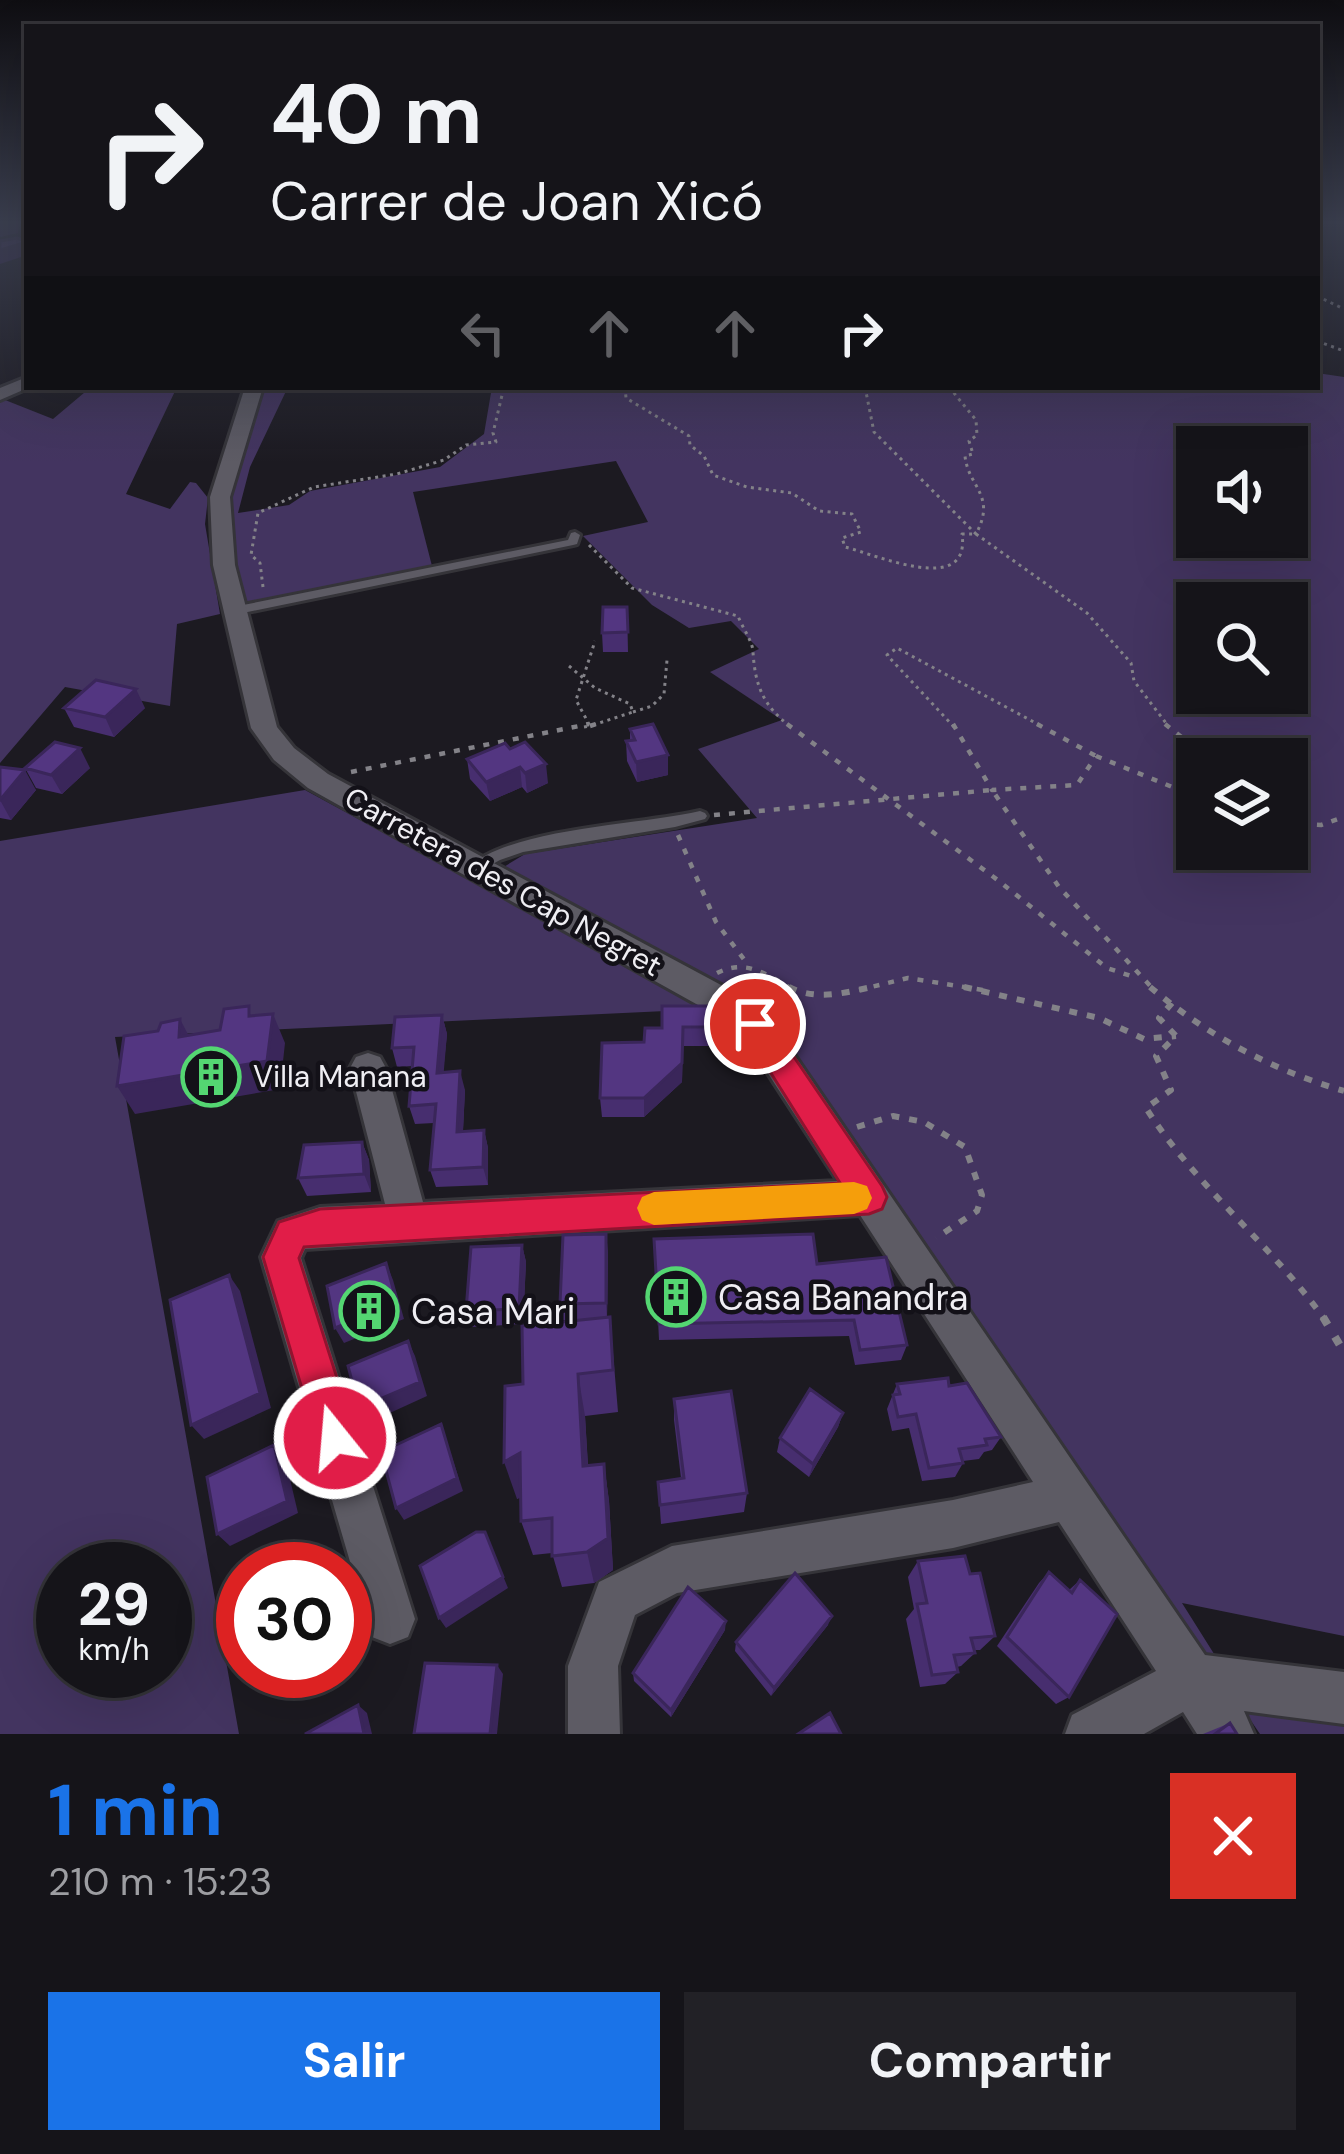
<!DOCTYPE html>
<html lang="es">
<meta charset="utf-8">
<style>
:root{--surface:#151419;--page:#222126;--text:#f1f3f6;--muted:#9d9ea2;--line:#343338;--accent:#1a73e8}
body{margin:0;font-family:"DM Sans",sans-serif;background:var(--page);color:var(--text);height:100vh;display:flex;flex-direction:column;font-size:45px;white-space:nowrap}
*{box-sizing:border-box;margin:0}
p{font-size:39px;color:var(--muted)}
.icon{flex:none;width:66px;height:66px;fill:none;stroke:currentColor;stroke-width:2;stroke-linecap:round;stroke-linejoin:round}
.map{position:relative;height:1734px;overflow:hidden}
.details{display:flex;flex-direction:column;background:var(--surface);flex:1}
.details>*{flex:none}
.top-card{position:absolute;left:24px;top:24px;width:1296px;height:366px;border-radius:0px;box-shadow:0 12px 48px #0002,0 0 0 3px var(--line);background:#151419;color:var(--text);overflow:hidden}
.tools{position:absolute;left:1176px;top:426px;display:grid;gap:24px}
.tools a{display:grid;place-items:center;width:132px;height:132px;border-radius:0px;background:var(--surface);box-shadow:0 12px 48px #0002,0 0 0 3px var(--line);font-size:60px}
.speed{position:absolute;left:36px;top:1542px;display:flex;gap:24px;font-size:60px;font-weight:700;text-align:center}
.speed>*{display:grid;place-content:center;width:156px;height:156px;border-radius:50%;background:var(--surface);box-shadow:0 12px 48px #0002,0 0 0 3px var(--line);line-height:1}
.speed small{font-size:30px;font-weight:400}
.speed .limit{border:18px solid #d22;background:#fff;color:#111}
.pin{position:absolute;display:grid;place-items:center;width:102px;height:102px;color:#fff;margin:-51px;border:6px solid #fff;border-radius:50%;box-shadow:0 3px 12px #0007}
.me{position:absolute;width:132px;margin:-66px;rotate:343deg;stroke-linejoin:round;filter:drop-shadow(0 0 9px #0008)}
.turn{display:flex;align-items:center;gap:42px;height:252px;padding:0 48px;font-size:54px}
.turn .icon{width:156px;height:156px;stroke-width:2.5}
.turn b{display:block;font-size:84px;line-height:102px}
.lanes{display:flex;align-items:center;height:114px;padding:0 48px;background:#0003;justify-content:center;gap:60px;direction:ltr}
.lanes .off{opacity:.35}
.round{display:grid;place-items:center;flex:none;width:126px;height:126px;border-radius:0px;background:var(--page)}
.headline{display:flex;align-items:center;justify-content:space-between;height:204px;padding:0 48px}
h1{font-size:72px;font-weight:700;line-height:90px;color:var(--accent)}
.button{display:flex;gap:24px;margin-top:auto;padding:24px 48px}
.button a{flex:1;height:138px;border-radius:0px;background:var(--accent);color:#fff;font-size:48px;font-weight:700;line-height:138px;text-align:center}
.button a+a{background:var(--page);color:var(--text)}
.map>svg:first-child{display:block}
.green{fill:#433460;fill-rule:evenodd}
.lines{fill:none;stroke-linecap:round;stroke-linejoin:round}
.service-casing{stroke:#353439;stroke-width:6}
.minor-casing{stroke:#353439;stroke-width:6}
.path-far3{stroke:#838288;stroke-width:3;stroke-dasharray:3 4.5;stroke-linecap:butt}
.path-far2{stroke:#838288;stroke-width:4.5;stroke-dasharray:6 9;stroke-linecap:butt}
.path-far1{stroke:#838288;stroke-width:6;stroke-dasharray:8 10;stroke-linecap:butt}
.path{stroke:#838288;stroke-width:8;stroke-dasharray:9 14;stroke-linecap:butt}
.service{fill:#5d5b64;fill-rule:evenodd}
.minor{fill:#5d5b64;fill-rule:evenodd}
.wall{fill:#472e6f}
.shaded-wall{fill:#3a265a}
.building{fill:#533681;stroke:#3a265a;stroke-width:3}
.route{fill:#e11d48;stroke:#92132f;stroke-width:3}
.slow{fill:#f59e0b}
.labels{text-anchor:middle;stroke-width:9;stroke-linejoin:round;paint-order:stroke}
.street-label{font-size:30px;fill:#efeef3;stroke:#131118}
.poi-label{font-size:30px;fill:#efeef3;stroke:#131118;text-anchor:start}
.near-poi-label{font-size:36px;fill:#efeef3;stroke:#131118;text-anchor:start}
</style>
<div class="map">
<svg width="1344" height="1734" viewBox="0 0 1344 1734">
<rect width="100%" height="100%" fill="#1c1a21"/>
<!-- green -->
<path class="green" d="M 1317,373 L 1344,377 L 1344,1636 L 1182,1603 L 1238,1692 L 1344,1707 L 1344,1734 L 1260,1734 L 763,1006 L 502,868 L 525,854 L 757,818 L 698,749 L 782,720 L 710,672 L 759,649 L 731,621 L 689,628 L 652,605 L 583,536 L 648,522 L 616,461 L 413,492 L 432,566 L 240,606 L 223,524 L 258,387 L 288,387 L 250,467 L 238,513 L 289,505 L 310,491 L 440,467 L 484,434 L 492,387 L 1317,387 ZM 1197,447 L 1287,447 L 1287,537 L 1197,537 ZM 1197,603 L 1287,603 L 1287,693 L 1197,693 ZM 1197,759 L 1287,759 L 1287,849 L 1197,849 Z
M 91,387 L 177,387 L 126,494 L 170,509 L 190,482 L 196,483 L 208,498 L 205,524 L 220,614 L 177,624 L 170,706 L 65,687 L 0,763 L 0,398 L 53,419 Z
M 305,790 L 708,1009 L 115,1037 L 239,1734 L 0,1734 L 0,841 ZM 63,1569 L 165,1569 L 165,1671 L 63,1671 Z"/>
<g class="lines">
<defs>
<path id="service" d="M 575,532 L 580,535 L 577,544 L 573,545 L 233,615 L 227,611 L 233,607 L 568,540 L 571,533 Z
M 700,811 L 705,813 L 707,816 L 705,819 L 675,827 L 523,852 L 500,860 L 476,873 L 468,868 C 509,828 641,825 700,811 Z"/>
<path id="minor" d="M 27,377 L 30,387 L 0,400 L 0,388 Z
M 245,387 L 263,387 L 230,497 L 235,565 L 277,727 L 294,748 L 328,774 L 749,1000 L 767,1015 L 1205,1655 L 1344,1672 L 1344,1724 L 1244,1711 L 1254,1734 L 1197,1734 L 1183,1712 L 1144,1734 L 1065,1734 L 1072,1715 L 1156,1671 L 1059,1522 L 953,1548 L 677,1593 L 635,1615 L 618,1666 L 620,1734 L 568,1734 L 568,1666 L 599,1582 L 672,1546 L 953,1500 L 1033,1482 L 860,1215 L 305,1249 L 301,1258 L 415,1619 L 408,1637 L 390,1644 L 372,1637 L 261,1257 L 278,1221 L 320,1207 L 385,1204 L 350,1068 L 356,1057 L 368,1053 L 380,1057 L 386,1068 L 423,1202 L 838,1181 L 743,1035 L 725,1020 L 308,788 L 274,760 L 251,728 L 213,565 L 210,497 Z"/>
</defs>
<!-- service casing -->
<use href="#service" class="service-casing"/>
<!-- minor casing -->
<use href="#minor" class="minor-casing"/>
<!-- path-far3 -->
<path class="path-far3" d="M 1317,296 L 1344,309
M 1317,341 L 1344,351
M 625,387 L 626,398 L 689,436 L 690,445 L 704,456 L 713,475 L 747,487 L 792,493 L 819,511 L 852,514 L 861,532 L 842,538 L 845,547 C 877,555 971,597 962,534 L 976,534
M 865,387 L 874,432 L 976,534
M 949,387 L 976,420 L 977,435 L 969,441 L 973,454 L 965,456 C 968,487 997,495 976,534 L 1087,613 L 1131,663 L 1134,681 L 1169,727
M 589,545 L 632,588 L 738,616 C 742,627 753,642 753,652 C 755,685 763,706 791,727
M 263,587 L 260,563 L 251,555 L 258,513 L 314,487 L 397,474 L 444,460 L 466,445 L 496,442 L 493,433 L 504,387
M 569,666 L 595,688 L 630,704 L 633,712 L 590,726
M 633,712 L 652,706 L 664,694 L 667,660
M 584,727 L 590,726 L 576,700 L 595,641
M 954,727 L 887,655 L 897,648 L 1043,727"/>
<!-- path-far2 -->
<path class="path-far2" d="M 787,724 L 999,881 L 1107,968 L 1134,977
M 953,724 L 992,790 L 1077,785 L 1096,756
M 1037,724 L 1096,756
M 1165,724 L 1209,759
M 590,726 L 596,724
M 1096,756 L 1197,797
M 351,772 L 589,724
M 714,815 L 992,790 L 1059,887 L 1154,990
M 1287,823 L 1321,825 L 1344,817
M 678,835 L 716,922 L 749,966
M 717,973 C 747,958 767,975 794,990
M 859,990 L 908,978 L 983,990"/>
<!-- path-far1 -->
<path class="path-far1" d="M 789,987 C 816,1001 843,993 872,987
M 964,987 L 1099,1018 L 1144,1039 L 1176,1036
M 1150,987 C 1210,1037 1270,1069 1344,1091
M 1172,1003 L 1159,1018 L 1176,1036 L 1156,1056 L 1171,1090 L 1146,1108 C 1196,1187 1271,1244 1325,1320
M 857,1127 L 893,1116 L 924,1122 L 965,1147 L 982,1195 L 977,1211 L 936,1238"/>
<!-- path -->
<path class="path" d="M 1323,1317 L 1344,1352"/>
<!-- service -->
<use href="#service" class="service"/>
<!-- minor -->
<use href="#minor" class="minor"/>
</g>
<!-- wall -->
<path class="wall" d="M 627,607 L 628,652 L 603,652 L 602,633 Z
M 64,708 L 145,708 L 114,737 L 74,727 Z
M 630,729 L 668,775 L 637,782 L 627,761 L 626,741 L 630,741 Z
M 505,743 L 548,783 L 527,793 L 522,787 L 490,801 L 470,779 L 467,759 Z
M 0,767 L 36,790 L 11,820 L 0,818 Z
M 25,768 L 90,768 L 62,794 L 36,788 Z
M 442,1015 L 447,1034 L 443,1072 L 465,1090 L 463,1131 L 484,1130 L 488,1148 L 488,1185 L 436,1187 L 430,1170 L 434,1123 L 415,1124 L 409,1106 L 412,1066 L 397,1067 L 392,1048 Z
M 722,1027 L 721,1046 L 683,1046 L 682,1082 L 644,1117 L 602,1117 L 600,1098 L 644,1042 L 645,1028 Z
M 362,1142 L 369,1160 L 371,1192 L 307,1196 L 298,1178 Z
M 654,1239 L 817,1264 L 907,1345 L 901,1360 L 855,1365 L 849,1336 L 659,1340 Z
M 522,1245 L 526,1262 L 523,1324 L 471,1327 L 466,1311 Z
M 608,1251 L 607,1317 L 610,1317 L 618,1412 L 585,1416 L 588,1465 L 604,1464 L 609,1501 L 613,1570 L 594,1583 L 562,1587 L 552,1553 L 533,1555 L 521,1521 L 521,1497 L 517,1499 L 523,1384 L 584,1320 L 563,1320 L 560,1304 Z
M 897,1384 L 949,1386 L 1001,1437 L 992,1450 L 984,1452 L 979,1459 L 963,1461 L 963,1463 L 955,1477 L 922,1481 L 909,1428 L 892,1431 L 887,1409 Z
M 674,1399 L 747,1493 L 744,1512 L 661,1524 L 658,1482 L 681,1478 L 674,1420 Z
M 843,1413 L 838,1427 L 809,1477 L 777,1452 L 780,1438 Z
M 918,1561 L 970,1574 L 995,1636 L 980,1650 L 974,1650 L 975,1653 L 961,1666 L 957,1667 L 958,1672 L 945,1684 L 920,1687 L 906,1619 L 914,1609 L 908,1577 Z
M 1049,1572 L 1069,1590 L 1080,1580 L 1069,1697 L 1056,1704 L 997,1646 L 1039,1583 Z
M 828,1625 L 771,1696 L 735,1651 L 736,1642 Z
M 725,1630 L 671,1717 L 634,1681 L 633,1673 Z
M 1230,1723 L 1237,1734 L 1203,1734 Z"/>
<!-- shaded-wall -->
<path class="shaded-wall" d="M 14,220 L 21,220 L 18,233 L 0,237 L 0,224 Z
M 27,242 L 27,255 L 0,264 L 0,250 Z
M 136,689 L 145,708 L 114,737 L 105,717 Z
M 80,748 L 90,768 L 62,794 L 51,775 Z
M 668,755 L 668,775 L 637,782 L 636,762 Z
M 546,764 L 548,783 L 527,793 L 525,773 Z
M 520,767 L 522,787 L 490,801 L 486,782 Z
M 25,770 L 36,790 L 11,820 L 0,800 Z
M 273,1014 L 285,1043 L 280,1089 L 135,1114 L 117,1086 Z
M 442,1015 L 447,1034 L 442,1092 L 437,1073 Z
M 180,1019 L 195,1048 L 179,1037 Z
M 683,1027 L 682,1082 L 644,1117 L 644,1098 Z
M 460,1071 L 465,1090 L 462,1150 L 457,1132 Z
M 484,1130 L 488,1148 L 488,1185 L 483,1167 Z
M 362,1142 L 369,1160 L 371,1192 L 364,1174 Z
M 606,1234 L 608,1251 L 607,1319 L 606,1303 Z
M 522,1245 L 526,1262 L 523,1324 L 519,1309 Z
M 386,1263 L 393,1280 L 404,1319 L 344,1343 L 335,1328 Z
M 229,1275 L 240,1291 L 271,1408 L 204,1439 L 191,1425 Z
M 408,1341 L 415,1356 L 427,1396 L 368,1423 L 359,1408 Z
M 578,1374 L 585,1416 L 590,1503 L 583,1466 Z
M 843,1413 L 838,1427 L 809,1477 L 813,1464 Z
M 441,1424 L 463,1491 L 404,1520 L 396,1508 Z
M 274,1445 L 285,1458 L 298,1513 L 230,1546 L 217,1534 Z
M 520,1453 L 532,1491 L 517,1499 L 504,1462 Z
M 604,1464 L 609,1501 L 613,1570 L 594,1583 L 587,1552 Z
M 485,1532 L 508,1588 L 446,1628 L 439,1618 Z
M 832,1616 L 828,1625 L 771,1696 L 774,1688 Z
M 726,1621 L 725,1630 L 671,1717 L 671,1710 Z
M 497,1665 L 503,1674 L 497,1734 L 490,1734 Z
M 358,1705 L 367,1713 L 372,1734 L 364,1734 Z"/>
<!-- building -->
<path class="building" d="M 17,238 L 27,242 L 0,250 L 0,241 Z
M 603,607 L 627,607 L 628,632 L 602,633 Z
M 96,680 L 136,689 L 105,717 L 64,708 Z
M 653,724 L 668,755 L 636,762 L 626,741 L 635,740 L 630,729 Z
M 55,742 L 80,748 L 51,775 L 25,768 Z
M 525,742 L 546,764 L 525,773 L 520,767 L 486,782 L 467,759 L 505,743 L 510,749 Z
M 0,767 L 25,770 L 0,800 Z
M 249,1006 L 249,1016 L 273,1014 L 267,1061 L 117,1086 L 124,1036 L 158,1031 L 161,1023 L 180,1019 L 179,1037 L 220,1030 L 224,1009 Z
M 662,1006 L 721,1006 L 722,1027 L 683,1027 L 682,1063 L 644,1098 L 600,1098 L 602,1043 L 644,1042 L 645,1028 L 662,1028 Z
M 442,1015 L 437,1073 L 460,1071 L 457,1132 L 484,1130 L 483,1167 L 430,1170 L 436,1104 L 409,1106 L 414,1047 L 392,1048 L 395,1017 Z
M 362,1142 L 364,1174 L 298,1178 L 304,1145 Z
M 606,1234 L 606,1303 L 560,1304 L 563,1235 Z
M 813,1234 L 817,1264 L 886,1257 L 907,1345 L 860,1350 L 854,1320 L 659,1324 L 654,1239 Z
M 522,1245 L 519,1309 L 466,1311 L 471,1247 Z
M 386,1263 L 397,1303 L 335,1328 L 327,1286 Z
M 229,1275 L 260,1393 L 191,1425 L 170,1300 Z
M 610,1317 L 613,1370 L 578,1374 L 583,1466 L 604,1464 L 608,1538 L 587,1552 L 552,1556 L 552,1518 L 521,1521 L 520,1453 L 504,1462 L 505,1386 L 523,1384 L 522,1326 Z
M 408,1341 L 420,1382 L 359,1408 L 348,1366 Z
M 948,1378 L 949,1386 L 967,1383 L 1001,1437 L 985,1439 L 987,1445 L 959,1449 L 963,1463 L 929,1468 L 916,1414 L 898,1417 L 893,1395 L 900,1394 L 897,1384 Z
M 810,1389 L 843,1413 L 813,1464 L 780,1438 Z
M 731,1391 L 747,1493 L 660,1505 L 658,1482 L 684,1478 L 674,1399 Z
M 441,1424 L 457,1478 L 396,1508 L 381,1452 Z
M 274,1445 L 287,1501 L 217,1534 L 207,1477 Z
M 476,1532 L 485,1532 L 503,1577 L 439,1618 L 420,1566 Z
M 965,1556 L 970,1574 L 980,1573 L 995,1636 L 971,1638 L 975,1653 L 954,1655 L 958,1672 L 932,1675 L 917,1604 L 927,1603 L 918,1561 Z
M 1049,1572 L 1072,1593 L 1080,1580 L 1117,1614 L 1069,1697 L 1007,1637 Z
M 795,1573 L 832,1616 L 774,1688 L 736,1642 Z
M 688,1587 L 726,1621 L 671,1710 L 633,1673 Z
M 243,1607 L 243,1665 L 239,1667 L 229,1614 Z
M 425,1663 L 497,1665 L 490,1734 L 414,1734 Z
M 358,1705 L 364,1734 L 305,1734 Z
M 830,1713 L 841,1734 L 798,1734 Z
M 1230,1723 L 1237,1734 L 1215,1734 Z"/>
<!-- sky -->
<linearGradient id="sky" x2="0" y2="1"><stop stop-color="#0f0e12"/><stop offset="0.48" stop-color="#3a3e4e"/><stop offset="1" stop-color="#3a3e4e" stop-opacity="0"/></linearGradient>
<rect width="1344" height="463" fill="url(#sky)"/>
<!-- route -->
<path class="route" d="M 755,1012 L 766,1016 L 882,1186 L 887,1197 L 882,1209 L 869,1214 L 304,1247 L 299,1258 L 356,1438 L 350,1453 L 335,1459 L 321,1453 L 263,1257 L 279,1222 L 320,1209 L 840,1183 L 740,1024 L 744,1016 Z"/>
<!-- slow -->
<path class="slow" d="M 854,1182 L 867,1186 L 872,1198 L 867,1209 L 854,1214 L 654,1225 L 642,1220 L 637,1208 L 642,1197 L 654,1192 Z"/>
<!-- icons -->
<defs>
<symbol id="building-ring" viewBox="-11 -11 22 22"><circle r="9.5" fill="#131118" stroke="#54d672" stroke-width="1.5"/><path d="M-4-6H4V6H1V3H-1V6H-4ZM-2.5-4.3h1.7v1.8h-1.7ZM.8-4.3h1.7v1.8H.8ZM-2.5-1h1.7V.8h-1.7ZM.8-1h1.7V.8H.8Z" fill="#54d672"/></symbol>
</defs>
<g fill-rule="evenodd">
<use href="#building-ring" x="178" y="1044" width="66" height="66"/>
<use href="#building-ring" x="643" y="1264" width="66" height="66"/>
<use href="#building-ring" x="336" y="1278" width="66" height="66"/>
</g>
<g class="labels">
<!-- street labels -->
<g class="street-label">
<text transform="translate(503 882) rotate(29)" y="10">Carretera des Cap Negret</text>
</g>
<!-- poi labels -->
<g class="poi-label">
<text x="253" y="1087">Villa Manana</text>
</g>
<!-- near-poi labels -->
<g class="near-poi-label">
<text x="718" y="1310">Casa Banandra</text>
<text x="411" y="1324">Casa Mari</text>
</g>
</g>
</svg>
<div class="tools">
<a><svg class="icon" aria-label="sound" viewBox="0 0 24 24"><path d="M4 9h4l5-4v14l-5-4H4zM17 9q2 3 0 6"/></svg></a>
<a><svg class="icon" aria-label="search" viewBox="0 0 24 24"><circle cx="10" cy="10" r="6"/><path d="M15 15l6 6"/></svg></a>
<a><svg class="icon" aria-label="layers" viewBox="0 0 24 24"><path d="M12 4l9 5-9 5-9-5zM3 14l9 5 9-5"/></svg></a>
</div>
<div class="speed"><div>29<small>km/h</small></div><div class="limit">30</div></div>
<div class="pin" style="left:755px;top:1024px;background:#d93025"><svg class="icon" aria-label="arrive" viewBox="0 0 24 24"><path d="M6 21V4h12l-3 4 3 4H6"/></svg></div>
<svg class="me" style="left:335px;top:1438px" viewBox="-20 -20 40 40"><circle r="17" fill="#e11d48" stroke="#fff" stroke-width="3"/><path d="M0-11L8 9 0 5-8 9z" fill="#fff"/></svg>
<div class="top-card">
<div class="turn"><svg class="icon" aria-label="right" viewBox="0 0 24 24"><path d="M7 20v-9h11M14 6l5 5-5 5"/></svg><div><b>40 m</b>Carrer de Joan Xicó</div></div>
<div class="lanes"><svg class="icon off" aria-label="left" viewBox="0 0 24 24"><path d="M17 20v-9H6M10 6l-5 5 5 5"/></svg><svg class="icon off" aria-label="ahead" viewBox="0 0 24 24"><path d="M12 20V5M6 11l6-6 6 6"/></svg><svg class="icon off" aria-label="ahead" viewBox="0 0 24 24"><path d="M12 20V5M6 11l6-6 6 6"/></svg><svg class="icon" aria-label="right" viewBox="0 0 24 24"><path d="M7 20v-9h11M14 6l5 5-5 5"/></svg></div>
</div>
</div>
<section class="details">
<div class="headline"><div><h1>1 min</h1><p>210 m · 15:23</p></div><a class="round" style="background:#d93025;color:#fff"><svg class="icon" aria-label="close" viewBox="0 0 24 24"><path d="M6 6l12 12M18 6L6 18"/></svg></a></div>
<div class="button"><a>Salir</a><a>Compartir</a></div>
</section>
